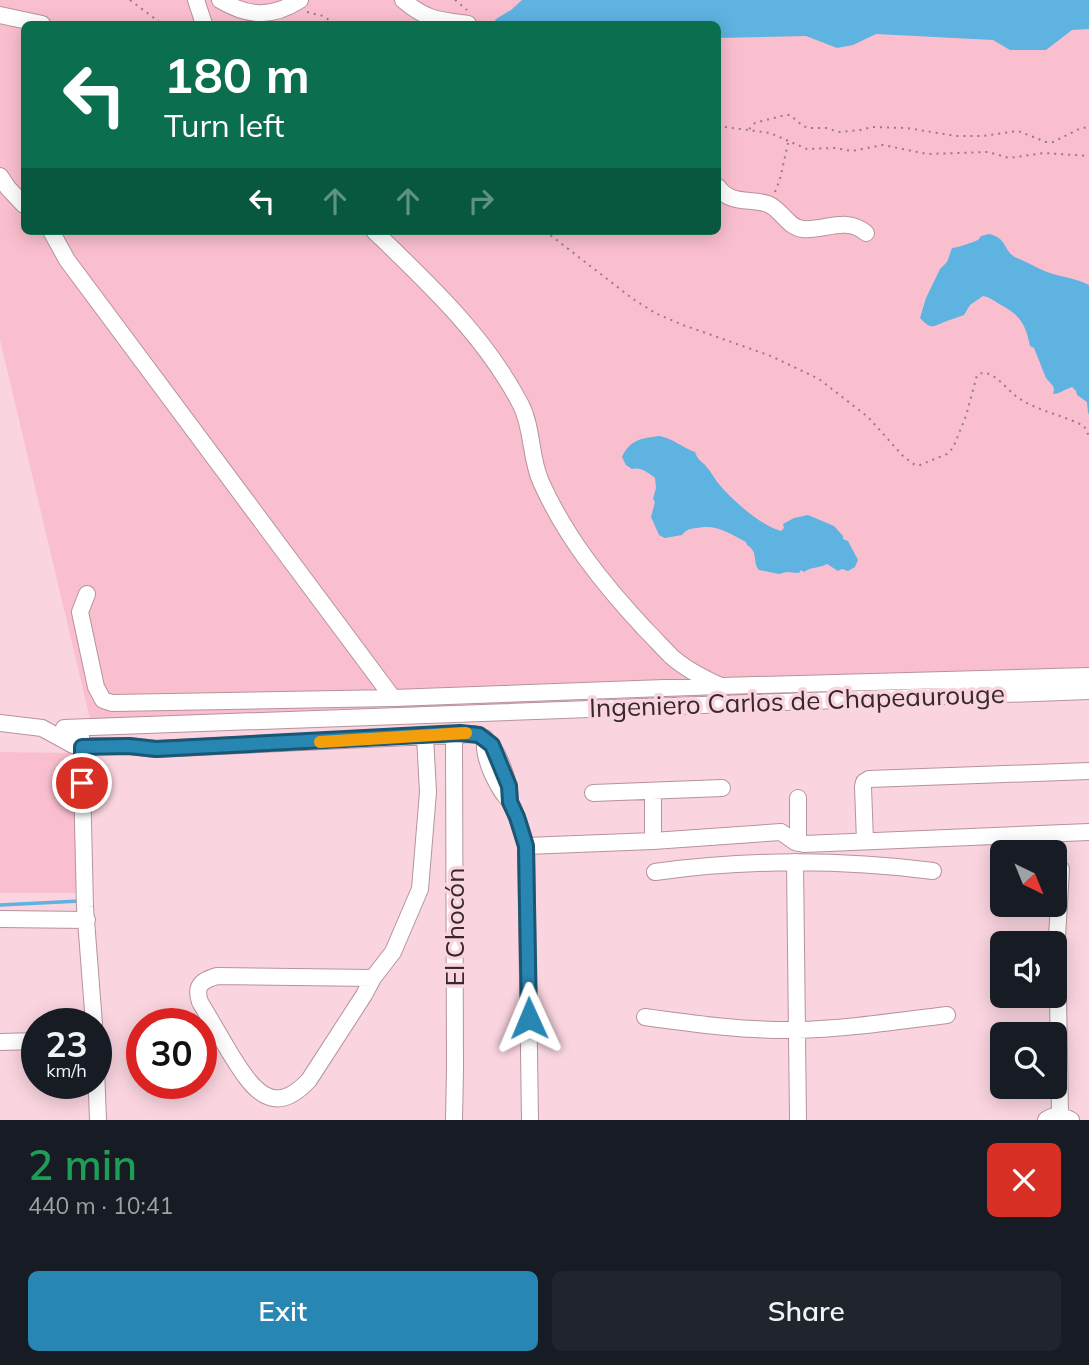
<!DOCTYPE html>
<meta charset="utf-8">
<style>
:root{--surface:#171b24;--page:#20242c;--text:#f1f3f6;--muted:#9ea1a6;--accent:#2886b2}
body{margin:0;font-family:Mulish,sans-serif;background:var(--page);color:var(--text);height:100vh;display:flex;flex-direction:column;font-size:26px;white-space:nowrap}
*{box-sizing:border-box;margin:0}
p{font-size:23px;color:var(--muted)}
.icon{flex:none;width:38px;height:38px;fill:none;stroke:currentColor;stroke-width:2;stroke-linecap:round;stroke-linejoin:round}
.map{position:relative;height:1120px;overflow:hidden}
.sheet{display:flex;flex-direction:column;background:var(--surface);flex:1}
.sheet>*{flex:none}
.hud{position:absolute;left:21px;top:21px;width:700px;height:214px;border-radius:10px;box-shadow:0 4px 18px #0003;background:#0b6e4f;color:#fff;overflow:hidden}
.needle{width:46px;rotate:137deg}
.fabs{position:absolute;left:990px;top:840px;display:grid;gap:14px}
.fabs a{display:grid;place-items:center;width:77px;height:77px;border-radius:10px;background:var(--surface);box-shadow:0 4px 18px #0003;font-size:35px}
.speed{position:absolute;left:21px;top:1008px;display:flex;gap:14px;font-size:35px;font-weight:700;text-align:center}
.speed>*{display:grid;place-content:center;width:91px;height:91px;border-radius:50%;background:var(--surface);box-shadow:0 4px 18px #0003;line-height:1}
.speed small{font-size:18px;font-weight:400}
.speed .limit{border:10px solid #d22;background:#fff;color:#111}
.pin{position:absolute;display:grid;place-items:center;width:60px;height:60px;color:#fff;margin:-30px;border:4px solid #fff;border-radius:50%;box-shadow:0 2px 7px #0007}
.me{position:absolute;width:77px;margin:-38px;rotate:359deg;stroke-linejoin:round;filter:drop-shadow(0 0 5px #0008)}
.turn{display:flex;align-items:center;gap:24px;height:147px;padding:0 28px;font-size:32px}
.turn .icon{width:91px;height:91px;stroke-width:2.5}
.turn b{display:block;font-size:49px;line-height:60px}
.lanes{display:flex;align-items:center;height:66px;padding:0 28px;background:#0003;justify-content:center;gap:35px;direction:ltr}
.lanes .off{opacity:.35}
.round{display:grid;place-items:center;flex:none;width:74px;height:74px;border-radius:10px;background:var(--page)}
.overview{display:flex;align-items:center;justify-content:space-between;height:119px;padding:0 28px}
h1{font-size:42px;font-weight:600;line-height:52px;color:#1e9e55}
.primary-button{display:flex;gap:14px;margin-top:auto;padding:14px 28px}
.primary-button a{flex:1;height:80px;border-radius:10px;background:var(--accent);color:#fff;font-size:28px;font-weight:600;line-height:80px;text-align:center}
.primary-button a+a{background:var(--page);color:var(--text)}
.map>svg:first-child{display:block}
.green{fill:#fabfcf;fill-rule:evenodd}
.water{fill:#5eb3e1}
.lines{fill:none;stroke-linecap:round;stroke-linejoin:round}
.stream{stroke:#5eb3e1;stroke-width:3.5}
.minor-casing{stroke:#b6939c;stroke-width:18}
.path{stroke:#957c83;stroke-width:2;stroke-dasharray:2 5;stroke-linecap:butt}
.minor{stroke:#fff;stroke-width:16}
.route-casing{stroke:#1a5774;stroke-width:18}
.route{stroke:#2886b2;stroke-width:12}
.slow{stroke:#f59e0b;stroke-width:12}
.labels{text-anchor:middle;stroke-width:7;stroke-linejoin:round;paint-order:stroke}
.street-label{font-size:26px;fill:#36282c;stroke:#fad5df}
</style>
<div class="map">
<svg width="1089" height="1120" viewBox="0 0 1089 1120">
<rect width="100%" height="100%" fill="#fad5df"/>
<!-- green -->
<path class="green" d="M 0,0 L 1089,0 L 1089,684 L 91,723 L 0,340 ZM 24,24 L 718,24 L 718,231 L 24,231 Z
M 0,752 L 73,753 L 79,893 L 0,893 Z"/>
<!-- water -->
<path class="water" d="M 522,0 L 1089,0 L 1089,29 L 1072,30 L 1046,50 L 1010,50 L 993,40 L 876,34 L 853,45 L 837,48 L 806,36 L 718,38 L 718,24 L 493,24 L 496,19 L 511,10 Z
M 989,234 C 1008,238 1003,252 1017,258 C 1027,262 1037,268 1047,272 C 1061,277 1076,278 1089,285 L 1089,414 L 1088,413 L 1087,402 L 1077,395 L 1076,391 L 1072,387 C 1065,389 1060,394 1053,394 L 1054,390 L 1053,386 L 1046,378 L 1034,348 L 1030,346 C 1026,326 1021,316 1003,306 C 995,302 992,298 983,296 L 970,305 L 964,315 C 959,317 952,319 947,321 C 933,326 932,331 920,318 L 926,298 L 940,269 L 947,262 L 952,248 C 961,247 970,243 978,240 L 981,236 Z
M 660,436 C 674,439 683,448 695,452 C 698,460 700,460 705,465 C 710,470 714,478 718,483 C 731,499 761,526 781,531 L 784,528 L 783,524 L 794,518 L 808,515 L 834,526 L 843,536 L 843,539 L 848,541 L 858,560 L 855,567 L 848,571 L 842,569 L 838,571 L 827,564 C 820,568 810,567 804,572 L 801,570 L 799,573 L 787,572 L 779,574 L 759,570 C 752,562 759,552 747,545 L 746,542 C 729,533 716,524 697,528 C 689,529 687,529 682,535 L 665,538 L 659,535 L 651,517 L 655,502 L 653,499 L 656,488 L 655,478 C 647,472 641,467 632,469 L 626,465 L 622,457 C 630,439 643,438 660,436 Z"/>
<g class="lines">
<!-- stream -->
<path class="stream" d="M 0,905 L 80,901"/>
<defs>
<path id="minor" d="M 196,0 L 204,24
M 220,0 C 248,17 272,18 300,0
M 403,0 C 426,20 439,20 468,24
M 0,15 L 42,24
M 0,176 L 8,188 L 24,205
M 718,187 C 730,205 750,198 768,204 C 781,209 788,228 803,229 C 825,231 846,216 866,233
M 51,231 L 67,260 L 393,698
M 374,231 C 428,283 486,337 521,405 C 533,429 530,458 541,482 C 566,538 604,585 645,629 C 654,638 662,647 671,656 C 685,669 703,678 721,686 L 1089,676
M 87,594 L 80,612 L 96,687 L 103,700 L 112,703 L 393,698 L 719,686
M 0,723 L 42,728 L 73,745
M 64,728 L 1089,691
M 454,734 L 455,1070 L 454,1120
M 81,736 L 85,907 L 94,1024
M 485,738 C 483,756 492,775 501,790 C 504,795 509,799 511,804 C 518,817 522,832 526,846 L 530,1120
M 81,746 L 129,746 L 156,749 L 473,734 C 497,737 509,781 510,801
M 593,793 L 722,788
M 798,798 L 798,843
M 653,841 L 653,791
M 865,841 L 863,787 L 864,782 L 869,779 L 1089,771
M 526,846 L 653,841 L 781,832 L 795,842 L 804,844 L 1089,832
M 795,862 L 798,1120
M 655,872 C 750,859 838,859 933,871
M 0,919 L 87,920
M 373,978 L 217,976 C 203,980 194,985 200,1002 C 210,1019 220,1036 230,1053 C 251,1087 272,1120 309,1080 L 364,995 L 373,978 L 393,952 L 420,889 L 428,792 L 425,736
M 645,1017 C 695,1024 746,1031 796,1030 C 846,1029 897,1021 947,1015
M 0,1042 L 37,1041
M 96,1068 L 98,1120
M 1060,1115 L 1057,937 L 1061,869
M 1046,1120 C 1055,1114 1062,1115 1071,1120"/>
</defs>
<!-- minor casing -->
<use href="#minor" class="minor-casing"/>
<!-- path -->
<path class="path" d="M 130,0 L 162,24
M 455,0 L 467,10
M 307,12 L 323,16 L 335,24
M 718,126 L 770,133 L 807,149 L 834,148 L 852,151 L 883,145 L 927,154 L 988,152 L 1009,158 L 1044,153 L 1089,156
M 749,129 L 755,123 L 785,115 L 790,115 L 803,126 L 809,128 L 826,128 L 839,132 L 860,130 L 872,127 L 907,128 L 956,136 L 983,136 L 1018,131 L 1046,142 L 1053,142 L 1081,128 L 1089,127
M 775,192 L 780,179 L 788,143
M 545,231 L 633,299 L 655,313 L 683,325 L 771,356 L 819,379 L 868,417 L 903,456 L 915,465 L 920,465 L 947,454 L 953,448 L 966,416 L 977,375 C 991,366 1006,389 1017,397 C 1037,411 1063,415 1084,426 L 1089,436"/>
<!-- minor -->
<use href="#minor" class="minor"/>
</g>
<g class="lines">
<defs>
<path id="route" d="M 82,783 L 82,747 L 129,746 L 156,749 L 460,733 L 479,735 L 492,745 L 509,786 L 510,802 L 517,817 L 526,846 L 529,1018"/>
</defs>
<!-- route casing -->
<use href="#route" class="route-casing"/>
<!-- route -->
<use href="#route" class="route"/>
<!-- slow -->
<path class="slow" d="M 320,742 L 466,733"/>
</g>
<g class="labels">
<!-- street labels -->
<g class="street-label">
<text transform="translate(797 701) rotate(-2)" y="9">Ingeniero Carlos de Chapeaurouge</text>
<text transform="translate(455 927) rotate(-90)" y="9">El Chocón</text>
</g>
</g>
</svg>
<div class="fabs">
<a><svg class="needle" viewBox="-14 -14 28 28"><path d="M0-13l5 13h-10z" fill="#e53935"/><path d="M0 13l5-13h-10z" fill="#9ea1a6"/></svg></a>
<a><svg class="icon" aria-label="sound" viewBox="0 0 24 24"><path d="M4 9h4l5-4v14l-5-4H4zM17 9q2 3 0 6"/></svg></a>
<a><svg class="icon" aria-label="search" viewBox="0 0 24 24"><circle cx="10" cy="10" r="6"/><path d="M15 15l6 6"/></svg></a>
</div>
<div class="speed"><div>23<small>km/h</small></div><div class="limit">30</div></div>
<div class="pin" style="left:82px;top:783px;background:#d93025"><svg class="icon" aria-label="arrive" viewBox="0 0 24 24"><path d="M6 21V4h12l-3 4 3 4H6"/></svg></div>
<svg class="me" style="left:529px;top:1018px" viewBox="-20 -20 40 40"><path d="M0-17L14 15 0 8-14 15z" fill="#2886b2" stroke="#fff" stroke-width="4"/></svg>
<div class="hud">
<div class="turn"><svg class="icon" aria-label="left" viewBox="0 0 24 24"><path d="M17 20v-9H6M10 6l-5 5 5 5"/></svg><div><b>180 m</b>Turn left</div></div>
<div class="lanes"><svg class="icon" aria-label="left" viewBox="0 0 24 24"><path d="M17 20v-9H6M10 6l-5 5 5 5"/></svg><svg class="icon off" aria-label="ahead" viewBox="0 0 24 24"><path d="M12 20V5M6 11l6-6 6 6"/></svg><svg class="icon off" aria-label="ahead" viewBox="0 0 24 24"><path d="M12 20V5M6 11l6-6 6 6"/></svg><svg class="icon off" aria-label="right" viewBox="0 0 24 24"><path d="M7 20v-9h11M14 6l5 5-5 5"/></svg></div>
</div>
</div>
<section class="sheet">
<div class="overview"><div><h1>2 min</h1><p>440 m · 10:41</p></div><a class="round" style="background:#d93025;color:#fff"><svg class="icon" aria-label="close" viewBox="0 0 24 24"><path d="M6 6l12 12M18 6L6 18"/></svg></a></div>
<div class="primary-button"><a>Exit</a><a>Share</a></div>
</section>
